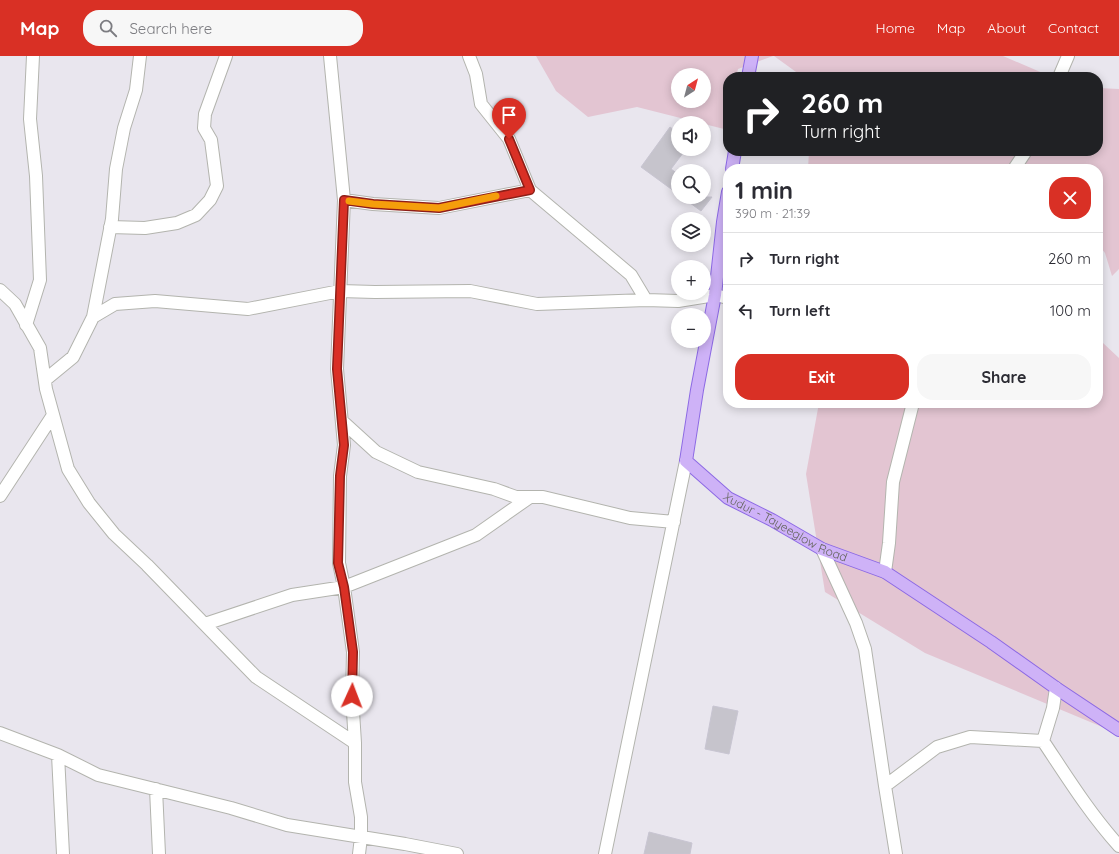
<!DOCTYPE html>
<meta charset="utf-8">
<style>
:root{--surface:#fff;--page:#f7f7f7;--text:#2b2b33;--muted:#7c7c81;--line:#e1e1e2;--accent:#d93025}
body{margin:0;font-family:Quicksand,sans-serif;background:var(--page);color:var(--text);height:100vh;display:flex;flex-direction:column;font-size:15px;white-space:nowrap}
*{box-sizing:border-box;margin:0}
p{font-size:13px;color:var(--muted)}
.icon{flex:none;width:22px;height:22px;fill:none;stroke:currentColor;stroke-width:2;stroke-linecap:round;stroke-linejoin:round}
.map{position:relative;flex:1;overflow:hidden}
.sheet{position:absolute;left:723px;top:108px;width:380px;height:244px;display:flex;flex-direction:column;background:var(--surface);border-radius:16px;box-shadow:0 2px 10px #0003}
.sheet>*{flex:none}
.guide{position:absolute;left:723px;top:16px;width:380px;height:84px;border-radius:16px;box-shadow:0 2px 10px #0003;background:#202124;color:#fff;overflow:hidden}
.needle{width:26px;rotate:36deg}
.fabs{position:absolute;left:671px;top:12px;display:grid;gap:8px}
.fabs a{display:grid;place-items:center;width:40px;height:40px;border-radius:50%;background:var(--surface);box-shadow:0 2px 10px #0003;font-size:20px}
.pin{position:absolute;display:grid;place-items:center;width:34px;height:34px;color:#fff;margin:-41px -17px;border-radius:50% 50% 50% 0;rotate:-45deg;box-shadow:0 0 4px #0007}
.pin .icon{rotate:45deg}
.me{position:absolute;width:44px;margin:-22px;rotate:2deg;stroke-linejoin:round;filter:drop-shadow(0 0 3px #0008)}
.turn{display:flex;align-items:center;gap:14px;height:84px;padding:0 12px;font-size:18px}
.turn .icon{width:52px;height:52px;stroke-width:2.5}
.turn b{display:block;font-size:28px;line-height:34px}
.round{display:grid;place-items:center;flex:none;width:42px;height:42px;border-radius:16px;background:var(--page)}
.head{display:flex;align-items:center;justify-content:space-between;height:68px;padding:0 12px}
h1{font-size:24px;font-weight:700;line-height:30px}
.button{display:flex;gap:8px;margin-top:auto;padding:8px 12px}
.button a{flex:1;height:46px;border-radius:16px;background:var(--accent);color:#fff;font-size:16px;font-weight:700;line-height:46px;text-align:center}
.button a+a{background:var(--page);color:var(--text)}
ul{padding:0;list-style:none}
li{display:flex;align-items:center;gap:12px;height:52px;padding:0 12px;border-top:1px solid var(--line)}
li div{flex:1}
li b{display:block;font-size:15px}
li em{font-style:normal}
header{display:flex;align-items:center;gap:24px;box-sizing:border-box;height:56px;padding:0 20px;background:var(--accent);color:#fff}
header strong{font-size:19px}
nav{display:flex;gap:22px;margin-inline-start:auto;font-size:14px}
.search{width:280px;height:36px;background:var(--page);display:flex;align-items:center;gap:10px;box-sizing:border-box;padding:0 14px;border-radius:16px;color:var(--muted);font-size:15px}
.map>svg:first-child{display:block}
.green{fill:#e3c5d2;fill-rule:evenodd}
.building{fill:#c6c4cc;stroke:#c8c5d2}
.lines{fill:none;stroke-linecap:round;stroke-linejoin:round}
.minor-casing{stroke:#b3b4ae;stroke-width:14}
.major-casing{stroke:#8c69e4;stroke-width:14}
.minor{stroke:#fff;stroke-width:12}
.major{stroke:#ceb2f7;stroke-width:12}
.route-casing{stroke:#8d1f18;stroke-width:10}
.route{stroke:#d93025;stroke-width:7}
.slow{stroke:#f59e0b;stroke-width:7}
.labels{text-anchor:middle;stroke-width:3;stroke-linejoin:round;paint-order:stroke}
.street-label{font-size:12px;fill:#64655d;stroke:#fff}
</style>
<header>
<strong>Map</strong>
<div class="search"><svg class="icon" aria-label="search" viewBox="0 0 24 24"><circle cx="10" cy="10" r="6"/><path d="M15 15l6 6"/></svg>Search here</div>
<nav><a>Home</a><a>Map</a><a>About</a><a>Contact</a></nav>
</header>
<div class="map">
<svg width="1119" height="798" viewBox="0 0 1119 798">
<rect width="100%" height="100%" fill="#e9e6ee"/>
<!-- green -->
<path class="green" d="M 536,0 L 773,0 L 738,13 L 736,21 L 728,21 L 728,55 L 724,73 L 637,51 L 588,61 L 556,35 ZM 678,19 L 704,19 L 704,45 L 678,45 Z
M 774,0 L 1003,0 L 1052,21 L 803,21 Z
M 1098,32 L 1119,33 L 1119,213 L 1112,220 L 1105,197 L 1098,188 L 1098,113 L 808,113 L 809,95 L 1098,95 Z
M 1098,285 L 1103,287 L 1119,302 L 1119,678 L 925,597 L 825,536 L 806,418 L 819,347 L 1098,347 Z"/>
<!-- building -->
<path class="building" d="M 670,71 L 678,77 L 678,93 L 686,93 L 671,113 L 678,118 L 678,138 L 641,111 Z
M 682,141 L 712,141 L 701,155 Z
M 713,650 L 738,655 L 729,698 L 705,693 Z
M 649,776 L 692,787 L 690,798 L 644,798 Z"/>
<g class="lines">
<defs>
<path id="minor" d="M 330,0 L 344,144 L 337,313 L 344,389 L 340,420 L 339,507 L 344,531 L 353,596 L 352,640 L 355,687 L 355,726 L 361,761 L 361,781 L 359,798
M 469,0 L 476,18 L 481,48 L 509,83 L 530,134 L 631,219 L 646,244
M 1059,21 L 1068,0
M 1014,113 L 1026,95
M 344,144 L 373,148 L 439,152 L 530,134
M 110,171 L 145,172 L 177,167 L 196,159 L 210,144 L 217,130 L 211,84 L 204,72 L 205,58 L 226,0
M 0,234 L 15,248 L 40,292 L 46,333 L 68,413 L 89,447 L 114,478 L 147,509 L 256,621 L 355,687
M 93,261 L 115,248 L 155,245 L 248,253 L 340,235 L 375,236 L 470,235 L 537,248 L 646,244 L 678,245 L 715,239 L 728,242
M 26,269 L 40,224 L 36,120 L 30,63 L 33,0
M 45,324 L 73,301 L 93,261 L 112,163 L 116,113 L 124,72 L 136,34 L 140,0
M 342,365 L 376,396 L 418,416 L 494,433 L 516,441 L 543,441 L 630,462 L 674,466
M 0,440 L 53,359
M 822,493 L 856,567 L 865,593 L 885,730 L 896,798
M 885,516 L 889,487 L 893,426 L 913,347
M 205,568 L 292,539 L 344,531 L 476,479 L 530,441
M 0,677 L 58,699 L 98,719 L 231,752 L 287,769 L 405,788 L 457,798
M 1043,685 C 1067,721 1090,758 1119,790
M 58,699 L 63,798
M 885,730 L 937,691 L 970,681 L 1043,685 L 1053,652 L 1056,632
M 156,733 L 159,798
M 605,798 L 686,405"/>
<g id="major">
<path d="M 748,21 L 752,0"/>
<path d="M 732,113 L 735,95"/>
<path id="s1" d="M 728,136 L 723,166 L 715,239 L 697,334 L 686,405 L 728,442 L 772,464 L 822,493 L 885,516 L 991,586 L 1056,632 L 1119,674"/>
</g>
</defs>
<!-- minor casing -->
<use href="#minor" class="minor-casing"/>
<!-- major casing -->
<use href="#major" class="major-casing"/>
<!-- minor -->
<use href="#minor" class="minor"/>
<!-- major -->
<use href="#major" class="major"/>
</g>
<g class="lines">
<defs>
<path id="route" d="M 352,640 L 353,596 L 344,531 L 338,507 L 340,420 L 344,389 L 337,313 L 344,144 L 373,148 L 439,152 L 530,134 L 509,83"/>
</defs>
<!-- route casing -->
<use href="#route" class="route-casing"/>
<!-- route -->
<use href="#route" class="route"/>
<!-- slow -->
<path class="slow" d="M 349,145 L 373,148 L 439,152 L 496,140"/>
</g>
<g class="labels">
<!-- street labels -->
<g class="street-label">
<text dy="4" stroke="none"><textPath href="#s1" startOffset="393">Xudur - Tayeeglow Road</textPath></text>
</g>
</g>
</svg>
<div class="fabs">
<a><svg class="needle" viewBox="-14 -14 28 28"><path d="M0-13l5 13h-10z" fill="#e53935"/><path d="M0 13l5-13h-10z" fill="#7c7c81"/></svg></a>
<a><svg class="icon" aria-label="sound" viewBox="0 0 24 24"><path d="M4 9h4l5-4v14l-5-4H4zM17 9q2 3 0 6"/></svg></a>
<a><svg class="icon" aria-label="search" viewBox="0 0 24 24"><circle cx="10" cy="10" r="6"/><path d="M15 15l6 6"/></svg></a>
<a><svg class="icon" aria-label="layers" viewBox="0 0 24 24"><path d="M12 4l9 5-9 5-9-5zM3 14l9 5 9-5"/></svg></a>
<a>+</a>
<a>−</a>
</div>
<div class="pin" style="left:509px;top:83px;background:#d93025"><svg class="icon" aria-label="arrive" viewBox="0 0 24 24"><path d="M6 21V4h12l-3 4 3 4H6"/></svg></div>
<svg class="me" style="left:352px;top:640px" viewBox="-20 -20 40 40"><circle r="19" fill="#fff"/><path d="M0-13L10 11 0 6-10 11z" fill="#d93025"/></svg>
<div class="guide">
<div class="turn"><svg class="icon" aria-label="right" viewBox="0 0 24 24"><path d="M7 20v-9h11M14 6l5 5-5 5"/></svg><div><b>260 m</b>Turn right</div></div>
</div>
<section class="sheet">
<div class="head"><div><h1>1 min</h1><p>390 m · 21:39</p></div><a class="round" style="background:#d93025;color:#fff"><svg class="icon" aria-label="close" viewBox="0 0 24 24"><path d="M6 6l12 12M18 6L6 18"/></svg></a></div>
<ul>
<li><svg class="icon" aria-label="right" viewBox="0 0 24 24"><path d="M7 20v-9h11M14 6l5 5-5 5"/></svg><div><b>Turn right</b></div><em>260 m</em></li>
<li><svg class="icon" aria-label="left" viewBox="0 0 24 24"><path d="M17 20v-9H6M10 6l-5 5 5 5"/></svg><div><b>Turn left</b></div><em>100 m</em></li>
</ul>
<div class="button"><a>Exit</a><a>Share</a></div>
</section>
</div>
